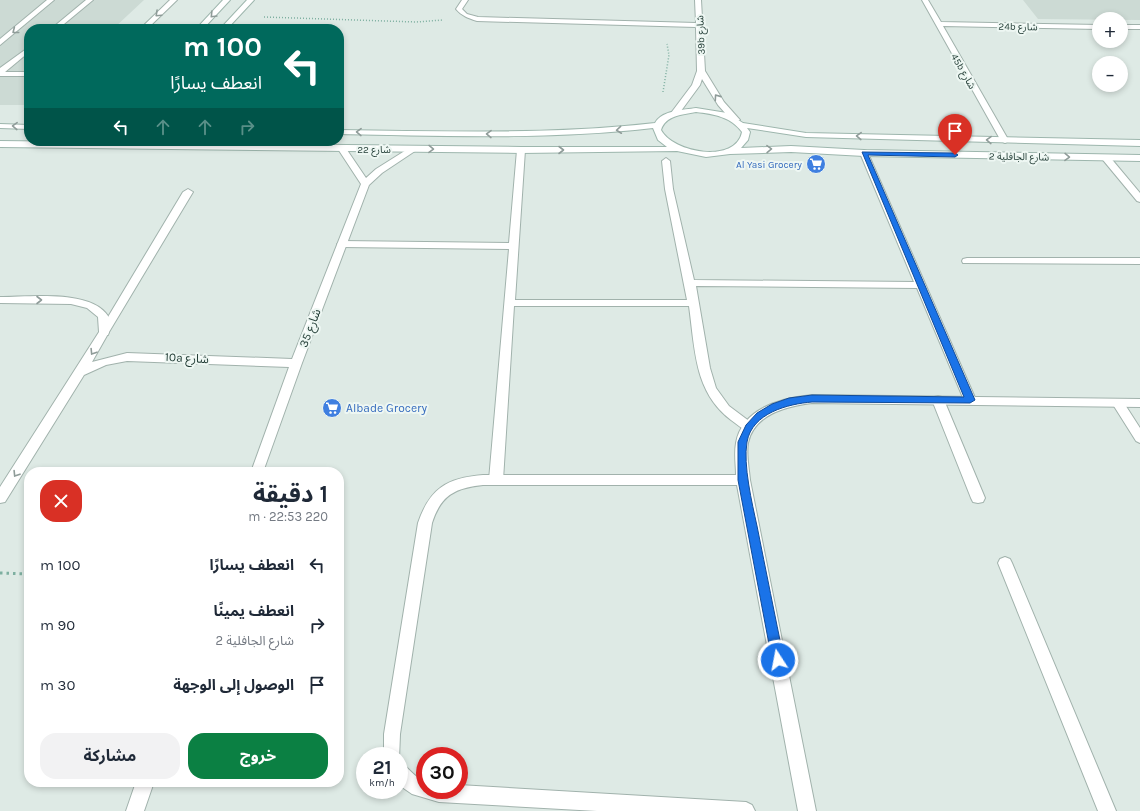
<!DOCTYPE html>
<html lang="ar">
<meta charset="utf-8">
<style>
:root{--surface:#fff;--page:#f2f2f3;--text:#1f2937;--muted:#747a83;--accent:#0b8043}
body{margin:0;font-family:Karla,"Noto Sans Arabic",sans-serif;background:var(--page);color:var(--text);direction:rtl;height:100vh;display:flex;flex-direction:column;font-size:15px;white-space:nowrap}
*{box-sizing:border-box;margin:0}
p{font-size:13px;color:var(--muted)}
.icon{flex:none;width:22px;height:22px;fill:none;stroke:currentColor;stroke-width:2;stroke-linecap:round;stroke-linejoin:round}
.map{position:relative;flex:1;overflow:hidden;direction:ltr}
.details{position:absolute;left:24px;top:467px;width:320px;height:320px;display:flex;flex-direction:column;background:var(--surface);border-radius:16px;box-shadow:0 2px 6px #0003;direction:rtl}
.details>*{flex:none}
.guide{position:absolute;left:24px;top:24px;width:320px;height:122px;border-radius:16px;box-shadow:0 2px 6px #0003;direction:rtl;background:#00695c;color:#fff;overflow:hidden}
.fabs{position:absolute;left:1092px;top:12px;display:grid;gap:8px}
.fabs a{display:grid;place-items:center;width:36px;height:36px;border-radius:50%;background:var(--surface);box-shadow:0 2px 6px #0003;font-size:20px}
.speed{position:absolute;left:356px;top:747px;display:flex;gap:8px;font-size:20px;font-weight:700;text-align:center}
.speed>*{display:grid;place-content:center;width:52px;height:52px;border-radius:50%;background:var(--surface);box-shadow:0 2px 6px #0003;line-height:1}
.speed small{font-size:10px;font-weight:400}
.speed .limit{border:6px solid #d22;background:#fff;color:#111}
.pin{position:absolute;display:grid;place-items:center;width:34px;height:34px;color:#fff;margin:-41px -17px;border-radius:50% 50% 50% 0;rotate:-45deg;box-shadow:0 0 4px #0007}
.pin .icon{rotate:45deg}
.me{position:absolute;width:44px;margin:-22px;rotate:349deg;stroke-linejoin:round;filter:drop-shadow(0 0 3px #0008)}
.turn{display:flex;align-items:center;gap:14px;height:84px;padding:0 16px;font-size:18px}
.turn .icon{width:52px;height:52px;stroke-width:2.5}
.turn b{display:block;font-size:28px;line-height:34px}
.lanes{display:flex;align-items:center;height:38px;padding:0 16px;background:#0003;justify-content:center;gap:20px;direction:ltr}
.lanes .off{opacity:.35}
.round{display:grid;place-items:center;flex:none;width:42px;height:42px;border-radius:16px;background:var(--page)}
.overview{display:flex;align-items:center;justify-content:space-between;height:68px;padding:0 16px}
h1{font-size:24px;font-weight:700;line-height:30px}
.action{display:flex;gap:8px;margin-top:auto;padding:8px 16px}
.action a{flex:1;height:46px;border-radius:16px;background:var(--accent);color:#fff;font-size:16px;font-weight:700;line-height:46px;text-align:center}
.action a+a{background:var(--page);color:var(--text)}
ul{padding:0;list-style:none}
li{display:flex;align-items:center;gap:12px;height:60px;padding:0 16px}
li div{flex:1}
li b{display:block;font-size:15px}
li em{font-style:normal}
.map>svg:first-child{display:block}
.built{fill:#ccdad4}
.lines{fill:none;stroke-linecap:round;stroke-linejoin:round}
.lane-casing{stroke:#a1b2ac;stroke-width:2}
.street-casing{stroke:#a1b2ac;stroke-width:2}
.secondary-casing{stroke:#9db6ad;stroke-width:2}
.path-far1{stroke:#7dafa0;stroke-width:1.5;stroke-dasharray:1 2;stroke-linecap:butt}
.path{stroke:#7dafa0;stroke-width:3;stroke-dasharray:2.5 4;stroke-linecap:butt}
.lane{fill:#fff;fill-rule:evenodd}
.street{fill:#fff;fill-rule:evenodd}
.secondary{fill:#fff;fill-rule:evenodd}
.oneway{stroke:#8f9c99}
.route{fill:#1a73e8;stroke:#114b97}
.labels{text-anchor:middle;stroke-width:4;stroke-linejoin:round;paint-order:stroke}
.far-street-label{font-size:10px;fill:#1f3a33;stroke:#eef7f3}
.far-shop-label{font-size:10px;fill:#366cbe;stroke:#eef7f3;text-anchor:end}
.street-label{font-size:12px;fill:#1f3a33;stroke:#eef7f3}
.shop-label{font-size:12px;fill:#366cbe;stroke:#eef7f3;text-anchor:start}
</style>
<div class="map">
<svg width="1140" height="811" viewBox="0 0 1140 811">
<rect width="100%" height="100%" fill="#deeae5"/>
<!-- built -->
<path class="built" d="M 0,0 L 144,0 L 113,29 L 29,29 L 29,105 L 0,105 Z
M 1023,0 L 1140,0 L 1140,20 L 1038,19 Z"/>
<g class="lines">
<defs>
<path id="lane" d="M 47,0 L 54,0 L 0,45 L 0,39 Z
M 86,0 L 93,0 L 58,29 L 51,29 Z
M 170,0 L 177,0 L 147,29 L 140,29 Z
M 29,47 L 29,52 L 5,72 L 29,72 L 29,76 L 0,76 L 0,68 Z
M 521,147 L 525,150 L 515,300 L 687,300 L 665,189 L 662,161 L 666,158 L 670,161 L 673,189 L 694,280 L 914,282 L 860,153 L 864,150 L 867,151 L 976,400 L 974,403 L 966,403 L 964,400 L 917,288 L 696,286 L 710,368 L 716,388 L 729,406 L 753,424 L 755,427 L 753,430 L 749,432 C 742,429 737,424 731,420 C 694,392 695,349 689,306 L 514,306 L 503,480 L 501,484 L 496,485 L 491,484 L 489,480 L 509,249 L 342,247 L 337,244 L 342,241 L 509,243 L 517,150 Z
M 1106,155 L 1109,156 L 1140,193 L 1140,202 L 1137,201 L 1103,160 L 1102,158 Z
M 188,189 L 193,192 L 109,332 L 108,335 L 100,335 L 99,332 L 183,192 Z
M 967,258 L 1140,258 L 1140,264 L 963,263 L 962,261 L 963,259 Z
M 938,396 L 942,397 L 944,400 L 985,498 L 983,502 L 978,503 L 973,502 L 971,498 L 932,400 L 934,397 Z
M 1118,399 L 1122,400 L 1140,428 L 1140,443 L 1136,441 L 1112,403 L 1114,400 Z
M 1005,557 L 1010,559 L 1012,563 L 1116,811 L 1098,811 L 998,563 L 1000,559 Z"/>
<path id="street" d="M 462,0 L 468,0 L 462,9 L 467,14 L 478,17 L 696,23 L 695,0 L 701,0 L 705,71 L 724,102 L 740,120 L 733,122 L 718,105 L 702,79 L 700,85 L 678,115 L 671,113 L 692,85 L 697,71 L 696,27 L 477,21 C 468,18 462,16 456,9 Z
M 922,0 L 928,0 L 941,22 L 1099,25 L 1099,29 L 943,26 L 1009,141 L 1005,143 L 1001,141 Z
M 1121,25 L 1140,25 L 1140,29 L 1121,29 Z
M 342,146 L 345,147 L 366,178 L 376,169 L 411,147 L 417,147 L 418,149 L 382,173 L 369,185 L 302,363 L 263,472 L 251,472 L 289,367 L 127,361 L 106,365 L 84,375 L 5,502 L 0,503 L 0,487 L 99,332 L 98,317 L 87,308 L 71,304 L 0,303 L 0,297 C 29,297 91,289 108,316 L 109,332 L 92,362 L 127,353 L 292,359 L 361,184 L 338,149 Z
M 812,395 L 1140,399 L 1140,407 L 812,403 C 787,406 754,414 748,443 C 746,455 749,468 750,480 L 816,811 L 798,811 L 737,485 L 483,485 C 455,488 441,495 432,523 L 400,734 L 399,759 L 399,756 L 384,756 L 384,734 L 418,523 C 430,488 447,478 483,475 L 736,475 C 736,465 734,454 736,443 C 742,408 782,398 812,395 Z
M 399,762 C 409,767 414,778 425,781 L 425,790 L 459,790 L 459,785 L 746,802 L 752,805 L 755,811 L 597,811 L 439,802 L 412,794 L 399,785 Z
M 136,782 L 154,782 L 144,811 L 126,811 Z"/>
<path id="secondary" d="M 223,0 L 230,0 L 203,29 L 196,29 Z
M 247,0 L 254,0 L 227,29 L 220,29 Z
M 696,108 L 727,113 L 743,123 L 806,133 L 1140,140 L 1140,146 L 806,137 L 747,128 L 750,132 L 748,140 L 741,148 L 791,146 L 864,150 L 1140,155 L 1140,161 L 864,156 L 791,152 L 730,154 L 706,157 L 677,151 L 521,153 L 0,147 L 0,141 L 521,147 L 667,147 L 658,140 L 653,128 C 549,140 444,136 339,134 L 339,130 C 445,131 550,135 655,123 C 662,110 684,110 696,108 ZM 696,112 C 714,114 731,117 742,132 C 736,164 673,153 661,130 C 666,115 682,115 696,112 Z
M 0,124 L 29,125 L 29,129 L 0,128 Z"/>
</defs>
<!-- lane casing -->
<use href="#lane" class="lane-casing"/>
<!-- street casing -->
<use href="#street" class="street-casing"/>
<!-- secondary casing -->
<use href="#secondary" class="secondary-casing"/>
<!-- path-far1 -->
<path class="path-far1" d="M 264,17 L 416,22 L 443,20
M 663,92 L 669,55 L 667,44"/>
<!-- path -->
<path class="path" d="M 0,573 L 29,574"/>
<!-- lane -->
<use href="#lane" class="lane"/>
<!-- street -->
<use href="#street" class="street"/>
<!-- secondary -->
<use href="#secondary" class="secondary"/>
</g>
<!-- one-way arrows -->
<defs><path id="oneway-chevron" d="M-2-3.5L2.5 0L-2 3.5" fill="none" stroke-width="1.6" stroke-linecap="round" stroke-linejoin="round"/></defs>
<g class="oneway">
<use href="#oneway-chevron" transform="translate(158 14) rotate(137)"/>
<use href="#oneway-chevron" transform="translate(213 15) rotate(134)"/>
<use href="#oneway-chevron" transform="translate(15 31) rotate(142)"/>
<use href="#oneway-chevron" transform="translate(717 97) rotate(-125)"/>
<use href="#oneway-chevron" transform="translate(15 126) rotate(-178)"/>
<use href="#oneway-chevron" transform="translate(619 130) rotate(174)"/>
<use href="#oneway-chevron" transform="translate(359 132) rotate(-179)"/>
<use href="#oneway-chevron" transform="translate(489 134) rotate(-179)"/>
<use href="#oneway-chevron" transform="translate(859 136) rotate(-178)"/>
<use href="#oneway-chevron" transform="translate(989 140) rotate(-178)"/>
<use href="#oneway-chevron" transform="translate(431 149) rotate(1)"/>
<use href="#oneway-chevron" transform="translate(769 149) rotate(-1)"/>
<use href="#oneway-chevron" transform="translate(561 150)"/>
<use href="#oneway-chevron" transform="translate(1067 157) rotate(1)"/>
<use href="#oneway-chevron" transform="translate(39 300)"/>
<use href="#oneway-chevron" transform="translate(93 352) rotate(122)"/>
<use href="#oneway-chevron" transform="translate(16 474) rotate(122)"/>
</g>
<!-- route -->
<path class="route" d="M 862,152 L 955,153 L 958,155 L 955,157 L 868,155 L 975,400 L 970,403 L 812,402 C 788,404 752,413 747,442 C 743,465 752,503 757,526 C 766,571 775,616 784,660 L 782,664 L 778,666 L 774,664 L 772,660 L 738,480 L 738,442 L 746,425 L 757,413 L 772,404 L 789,398 L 812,395 L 964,397 Z"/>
<!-- icons -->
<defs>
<symbol id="supermarket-disc" viewBox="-11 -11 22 22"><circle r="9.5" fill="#3f7fe0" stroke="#eef7f3"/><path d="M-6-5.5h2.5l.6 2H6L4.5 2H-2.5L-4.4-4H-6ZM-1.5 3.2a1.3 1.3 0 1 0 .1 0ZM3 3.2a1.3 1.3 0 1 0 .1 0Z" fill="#fff"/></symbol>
</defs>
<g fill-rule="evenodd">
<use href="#supermarket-disc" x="805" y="153" width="22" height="22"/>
<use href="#supermarket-disc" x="321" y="397" width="22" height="22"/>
</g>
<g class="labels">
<!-- far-street labels -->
<g class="far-street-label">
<text transform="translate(1018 26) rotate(1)" y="4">24b شارع</text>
<text transform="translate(700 35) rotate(-92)" y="4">39b شارع</text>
<text transform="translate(964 71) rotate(60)" y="4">45b شارع</text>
<text x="374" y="153">شارع 22</text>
<text transform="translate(1019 156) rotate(1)" y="4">شارع الجافلية 2</text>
</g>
<!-- far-shop labels -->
<g class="far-shop-label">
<text x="802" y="168">Al Yasi Grocery</text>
</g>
<!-- street labels -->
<g class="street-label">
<text transform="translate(310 328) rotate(-69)" y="4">شارع 35</text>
<text transform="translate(187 358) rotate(3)" y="4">10a شارع</text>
</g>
<!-- shop labels -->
<g class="shop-label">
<text x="346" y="412">Albade Grocery</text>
</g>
</g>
</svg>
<div class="fabs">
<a>+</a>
<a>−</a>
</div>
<div class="speed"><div>21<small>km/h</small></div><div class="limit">30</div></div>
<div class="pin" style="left:955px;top:155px;background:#d93025"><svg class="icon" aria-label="arrive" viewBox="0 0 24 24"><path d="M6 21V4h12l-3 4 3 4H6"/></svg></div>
<svg class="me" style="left:778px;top:660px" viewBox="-20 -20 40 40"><circle r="17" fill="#1a73e8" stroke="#fff" stroke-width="3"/><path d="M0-11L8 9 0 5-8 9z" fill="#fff"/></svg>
<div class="guide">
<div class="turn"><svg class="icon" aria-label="left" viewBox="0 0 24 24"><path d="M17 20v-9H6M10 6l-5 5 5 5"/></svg><div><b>100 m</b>انعطف يسارًا</div></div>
<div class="lanes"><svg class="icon" aria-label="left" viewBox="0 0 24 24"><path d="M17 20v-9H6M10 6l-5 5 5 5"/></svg><svg class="icon off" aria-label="ahead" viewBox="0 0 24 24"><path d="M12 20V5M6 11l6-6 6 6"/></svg><svg class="icon off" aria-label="ahead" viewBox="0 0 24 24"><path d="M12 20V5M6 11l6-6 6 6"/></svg><svg class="icon off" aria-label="right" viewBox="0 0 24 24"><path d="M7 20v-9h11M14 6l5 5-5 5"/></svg></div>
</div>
<section class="details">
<div class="overview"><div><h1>1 دقيقة</h1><p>220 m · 22:53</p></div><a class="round" style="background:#d93025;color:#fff"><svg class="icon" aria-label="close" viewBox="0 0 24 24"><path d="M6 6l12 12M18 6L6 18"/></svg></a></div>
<ul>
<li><svg class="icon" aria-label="left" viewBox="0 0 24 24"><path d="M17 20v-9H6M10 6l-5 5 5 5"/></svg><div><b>انعطف يسارًا</b></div><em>100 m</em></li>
<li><svg class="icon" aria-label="right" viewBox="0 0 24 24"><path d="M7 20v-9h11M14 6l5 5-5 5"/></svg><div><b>انعطف يمينًا</b><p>شارع الجافلية 2</p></div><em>90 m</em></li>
<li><svg class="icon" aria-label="arrive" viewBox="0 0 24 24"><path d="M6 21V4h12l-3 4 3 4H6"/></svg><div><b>الوصول إلى الوجهة</b></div><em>30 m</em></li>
</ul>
<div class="action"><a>خروج</a><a>مشاركة</a></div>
</section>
</div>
